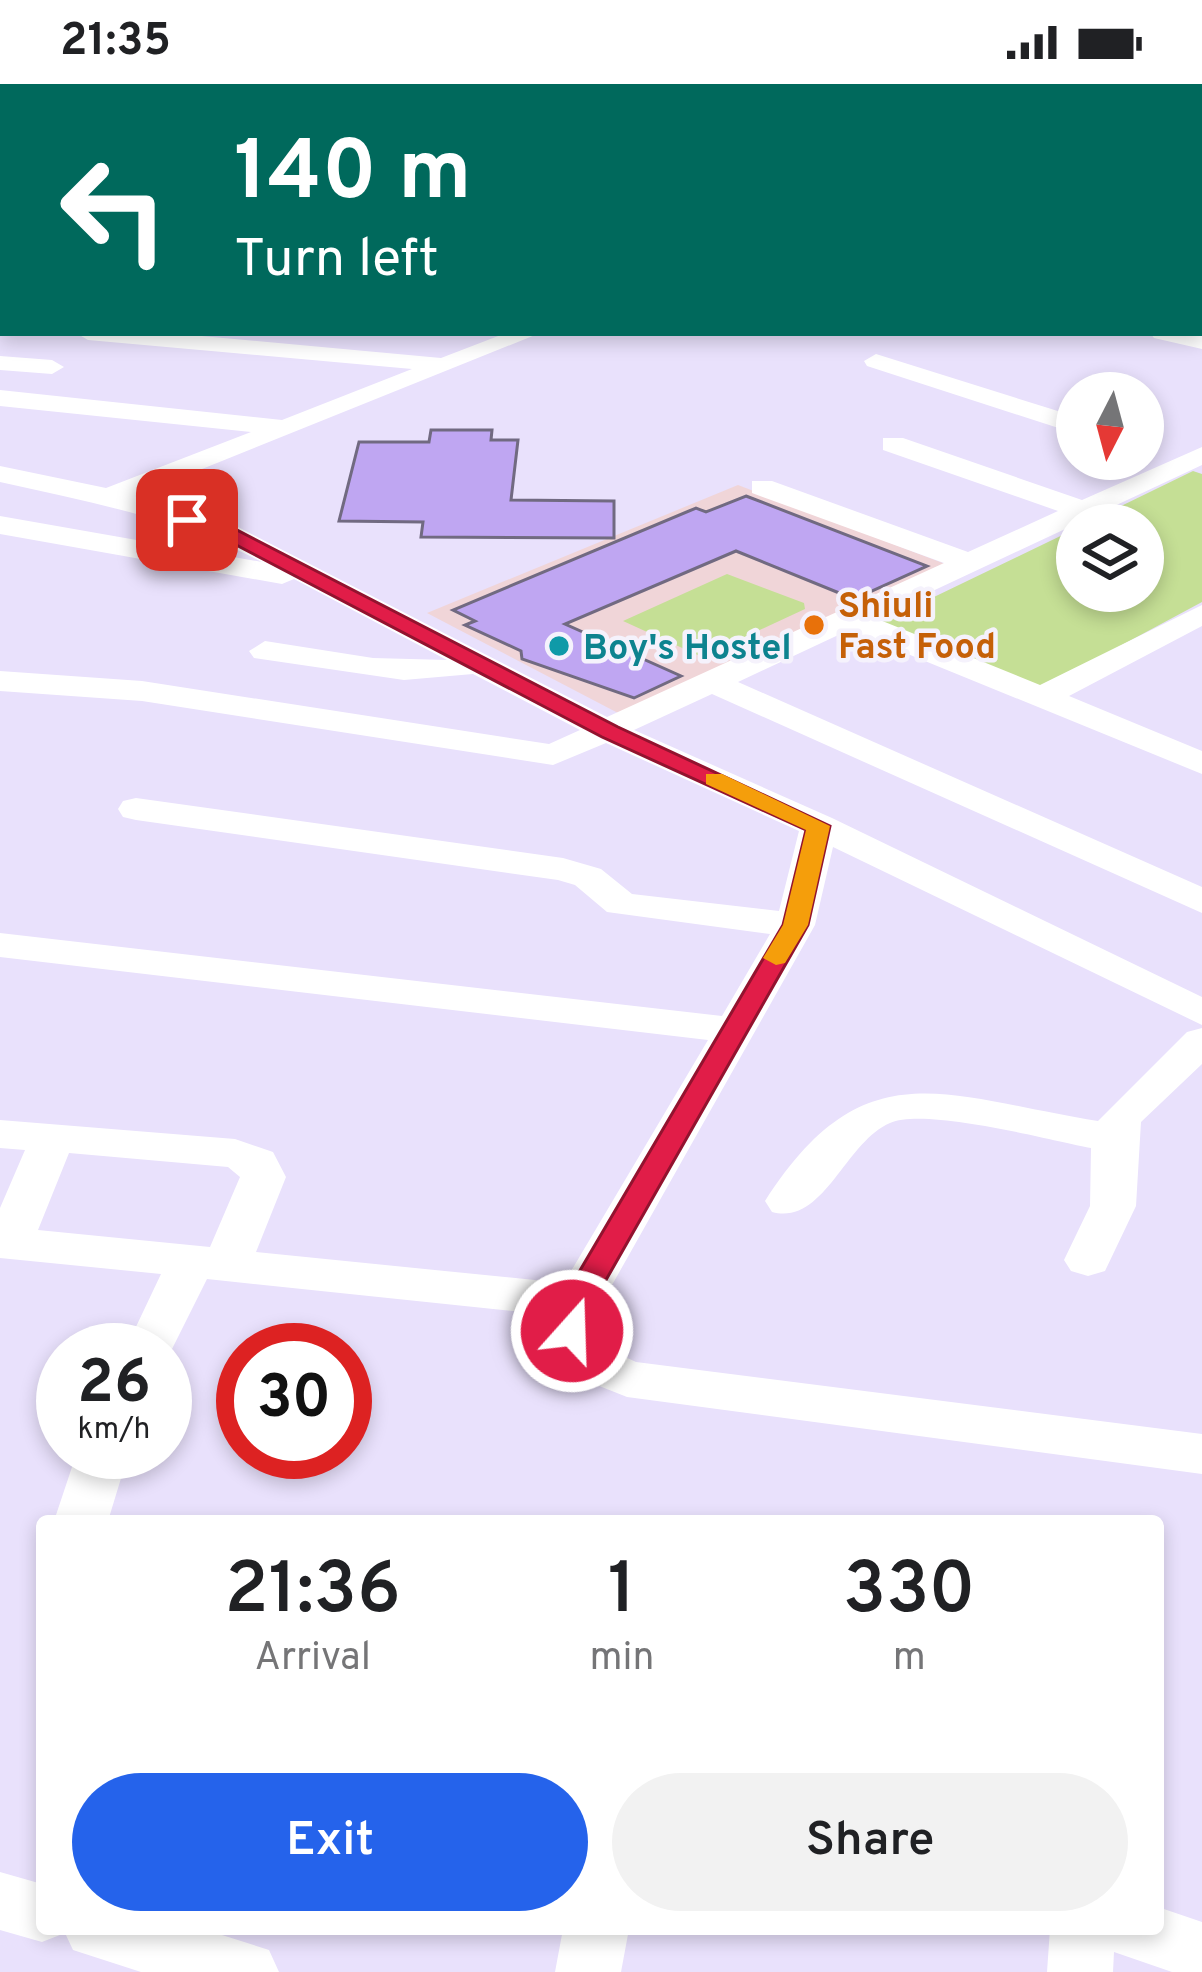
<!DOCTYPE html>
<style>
:root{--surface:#fff;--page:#f2f2f2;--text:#202124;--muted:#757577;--accent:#2563eb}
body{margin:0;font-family:Overpass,sans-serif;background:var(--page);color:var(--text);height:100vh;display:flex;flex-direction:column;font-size:45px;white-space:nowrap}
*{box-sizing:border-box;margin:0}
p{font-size:39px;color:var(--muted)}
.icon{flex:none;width:66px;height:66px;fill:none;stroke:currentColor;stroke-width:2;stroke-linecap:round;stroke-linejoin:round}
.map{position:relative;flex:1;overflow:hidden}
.side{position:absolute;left:36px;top:1431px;width:1128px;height:420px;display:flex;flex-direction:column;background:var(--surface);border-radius:12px;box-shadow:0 6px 18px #0003}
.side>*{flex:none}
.top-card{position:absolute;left:0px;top:0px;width:1203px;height:252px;box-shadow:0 6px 18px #0003;background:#00695c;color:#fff;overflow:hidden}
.needle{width:78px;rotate:186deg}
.fabs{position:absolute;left:1056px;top:288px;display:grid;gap:24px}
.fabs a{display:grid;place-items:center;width:108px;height:108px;border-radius:50%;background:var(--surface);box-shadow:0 6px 18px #0003;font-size:60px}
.speed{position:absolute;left:36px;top:1239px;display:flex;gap:24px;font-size:60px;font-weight:700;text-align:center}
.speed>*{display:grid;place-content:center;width:156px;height:156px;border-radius:50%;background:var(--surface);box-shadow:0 6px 18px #0003;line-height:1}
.speed small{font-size:30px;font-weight:400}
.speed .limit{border:18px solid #d22;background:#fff;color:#111}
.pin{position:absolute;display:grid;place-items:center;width:102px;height:102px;color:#fff;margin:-51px;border-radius:24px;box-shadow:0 6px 18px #0006}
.me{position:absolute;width:132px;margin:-66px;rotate:20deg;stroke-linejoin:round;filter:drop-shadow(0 0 9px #0008)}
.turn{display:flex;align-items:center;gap:42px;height:252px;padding:0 36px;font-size:54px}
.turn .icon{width:156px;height:156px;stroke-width:2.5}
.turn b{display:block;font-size:84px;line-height:102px}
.eta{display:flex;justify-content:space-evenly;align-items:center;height:204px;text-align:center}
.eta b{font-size:72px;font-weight:600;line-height:84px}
.primary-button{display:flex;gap:24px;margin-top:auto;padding:24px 36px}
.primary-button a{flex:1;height:138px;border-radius:72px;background:var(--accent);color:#fff;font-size:48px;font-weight:600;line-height:138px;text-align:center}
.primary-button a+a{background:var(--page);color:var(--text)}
.status{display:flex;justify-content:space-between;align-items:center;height:84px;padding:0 60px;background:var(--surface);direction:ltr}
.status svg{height:33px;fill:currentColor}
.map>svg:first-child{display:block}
.industrial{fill:#ded5e9}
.education{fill:#f0d5d8}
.green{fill:#c5df95}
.building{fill:#bfa6f2;stroke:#716a81;stroke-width:3}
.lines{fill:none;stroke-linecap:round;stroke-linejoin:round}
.minor{fill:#fff;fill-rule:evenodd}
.rail-casing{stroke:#858092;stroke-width:6}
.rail{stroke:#f5f2fc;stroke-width:4.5;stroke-dasharray:14;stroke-linecap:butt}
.route{fill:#e11d48;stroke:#92132f;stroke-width:3}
.slow{fill:#f59e0b}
.food-dot{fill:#e8710a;stroke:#f5f2fc;stroke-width:4.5}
.culture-dot{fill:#0f9aa8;stroke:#f5f2fc;stroke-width:4.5}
.labels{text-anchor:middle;stroke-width:9;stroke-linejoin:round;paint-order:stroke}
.far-food-label{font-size:36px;font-weight:bold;fill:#c56008;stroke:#f5f2fc;text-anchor:start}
.far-culture-label{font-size:36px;font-weight:bold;fill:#0d838f;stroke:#f5f2fc;text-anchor:start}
</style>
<div class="status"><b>21:35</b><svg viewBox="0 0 49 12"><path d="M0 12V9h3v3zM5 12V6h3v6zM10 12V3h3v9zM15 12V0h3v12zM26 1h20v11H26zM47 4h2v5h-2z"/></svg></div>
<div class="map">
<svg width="1202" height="1888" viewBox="0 0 1202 1888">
<rect width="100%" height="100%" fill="#e9e1fc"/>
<!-- industrial -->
<path class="industrial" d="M 788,0 L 1202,0 L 1202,180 L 1200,3 L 775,3 Z"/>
<!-- education -->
<path class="education" d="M 738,401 L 948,481 L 618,629 L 427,529 Z"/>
<!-- green -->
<path class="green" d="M 1193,387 L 1202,390 L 1202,518 L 1042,604 L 880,539 L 1077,444 L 1077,507 L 1143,507 L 1143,441 L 1082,441 Z
M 727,490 L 804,519 L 805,525 L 702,573 L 623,537 Z"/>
<!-- building -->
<path class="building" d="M 431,346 L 492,346 L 491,356 L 518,356 L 511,416 L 614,417 L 614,454 L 421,453 L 423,438 L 339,437 L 359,358 L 429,358 Z
M 746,412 L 927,482 L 854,515 L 736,467 L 565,540 L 681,592 L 634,614 L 522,575 L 521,567 L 465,541 L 475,537 L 453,526 L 696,424 L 706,428 Z"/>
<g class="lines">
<!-- minor -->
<path class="minor" d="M 80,0 L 128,0 L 130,3 L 81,3 Z
M 290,0 L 318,0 L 320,3 L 292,3 Z
M 0,12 L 3,12 L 3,22 L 0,22 Z
M 3,53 L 3,66 L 0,67 L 0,54 Z
M 0,137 L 3,137 L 3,149 L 0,149 Z
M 0,200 L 3,200 L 3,214 L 0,214 Z
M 0,234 L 3,234 L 3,248 L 0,248 Z
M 76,249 L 169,249 L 441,274 L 506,249 L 540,249 L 135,412 L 236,442 L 607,633 L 944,479 L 752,409 L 752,397 L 772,397 L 968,468 L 1058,427 L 883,366 L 883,354 L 903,354 L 1082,416 L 1202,363 L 1202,381 L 875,534 L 1040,601 L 1202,521 L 1202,542 L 1069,612 L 1202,667 L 1202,690 L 849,546 L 738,598 L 1202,803 L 1202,829 L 712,610 L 634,646 L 832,734 L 1202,913 L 1202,941 L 833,763 L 815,841 L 603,1217 L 597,1246 L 610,1266 L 636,1278 L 1202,1350 L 1202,1390 L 627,1313 L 574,1292 L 547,1247 L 550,1231 L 207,1195 L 165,1279 L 165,1266 L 125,1266 L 161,1190 L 0,1174 L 0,1124 L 25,1066 L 0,1064 L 0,1036 L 235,1055 L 273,1068 L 286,1093 L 256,1168 L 564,1199 L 708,956 L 0,873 L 0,849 L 722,932 L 770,850 L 607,828 L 575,801 L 558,796 L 136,736 L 123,733 L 118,725 L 123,717 L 136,714 L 563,774 L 601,785 L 632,810 L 779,827 L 799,747 L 606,659 L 553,681 L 142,617 L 0,607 L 0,587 L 142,597 L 549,660 L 580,646 L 473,590 L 404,596 L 254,574 L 249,567 L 265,557 L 373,574 L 447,576 L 294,495 L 282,500 L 0,450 L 0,432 L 262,478 C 180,435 90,418 0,398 L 0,382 L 106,404 L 251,348 L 0,322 L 0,306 L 282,336 L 412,285 L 88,256 ZM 69,1069 L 228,1083 L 240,1093 L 210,1163 L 38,1146 Z
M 1150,249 L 1202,251 L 1202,265 L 1154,254 Z
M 876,270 L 1077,333 L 1077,350 L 867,282 L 864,277 Z
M 0,272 L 52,276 L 64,283 L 52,290 L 0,286 Z
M 1202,944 L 1202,980 L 1141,1038 L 1136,1122 L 1105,1187 L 1088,1192 L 1071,1187 L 1064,1176 L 1090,1122 L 1091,1064 C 1049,1056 925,1023 890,1039 C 845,1058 824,1142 772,1128 L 765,1117 C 864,962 946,1013 1098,1037 L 1187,948 Z
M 77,1368 L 129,1368 L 108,1437 L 54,1437 Z
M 0,1788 L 42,1800 L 42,1845 L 203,1845 L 269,1866 L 279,1888 L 141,1888 L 73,1866 L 65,1849 L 42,1858 L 0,1846 Z
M 1158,1823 L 1202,1838 L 1202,1888 L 1172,1888 L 1114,1868 L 1113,1888 L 1047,1888 L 1050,1845 L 1158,1845 Z
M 563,1845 L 629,1845 L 621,1888 L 555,1888 Z"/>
<defs>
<path id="rail" d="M 400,0 L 411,3
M 728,0 L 738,3
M 1072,0 L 1086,3"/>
</defs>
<!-- rail casing -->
<use href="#rail" class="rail-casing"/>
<!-- rail -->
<use href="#rail" class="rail"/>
</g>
<!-- route -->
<path class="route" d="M 187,431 L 233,444 L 618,643 L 830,742 L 808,841 L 594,1217 L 583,1255 L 572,1259 L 556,1247 L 562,1217 L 783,841 L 806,746 L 602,653 L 219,452 L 180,440 L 180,433 Z"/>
<!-- slow -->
<path class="slow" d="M 706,690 L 722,690 L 830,742 L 808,841 L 785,879 L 776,881 L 763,874 L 783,841 L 806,746 L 706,700 Z"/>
<!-- markers -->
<circle class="food-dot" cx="814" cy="541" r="12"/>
<circle class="culture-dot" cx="559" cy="562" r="12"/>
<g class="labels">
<!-- far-food labels -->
<g class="far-food-label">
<text x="838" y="533">Shiuli<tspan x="838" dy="41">Fast Food</tspan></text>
</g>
<!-- far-culture labels -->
<g class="far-culture-label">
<text x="583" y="575">Boy's Hostel</text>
</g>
</g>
</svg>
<div class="fabs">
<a><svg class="needle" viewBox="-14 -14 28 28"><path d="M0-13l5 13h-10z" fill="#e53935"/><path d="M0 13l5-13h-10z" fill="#757577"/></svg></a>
<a><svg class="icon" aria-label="layers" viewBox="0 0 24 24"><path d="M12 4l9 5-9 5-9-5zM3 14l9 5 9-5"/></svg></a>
</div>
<div class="speed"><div>26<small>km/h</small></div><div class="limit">30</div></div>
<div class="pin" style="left:187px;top:436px;background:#d93025"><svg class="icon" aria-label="arrive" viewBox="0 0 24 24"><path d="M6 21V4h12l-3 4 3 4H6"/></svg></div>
<svg class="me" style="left:572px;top:1247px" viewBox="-20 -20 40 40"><circle r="17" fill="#e11d48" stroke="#fff" stroke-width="3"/><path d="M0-11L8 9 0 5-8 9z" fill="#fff"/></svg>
<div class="top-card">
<div class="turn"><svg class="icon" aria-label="left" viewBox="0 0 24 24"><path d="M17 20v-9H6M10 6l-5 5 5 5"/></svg><div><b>140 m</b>Turn left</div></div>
</div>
<section class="side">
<div class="eta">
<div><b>21:36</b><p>Arrival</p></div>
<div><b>1</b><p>min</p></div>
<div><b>330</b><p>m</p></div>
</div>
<div class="primary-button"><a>Exit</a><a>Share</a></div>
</section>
</div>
